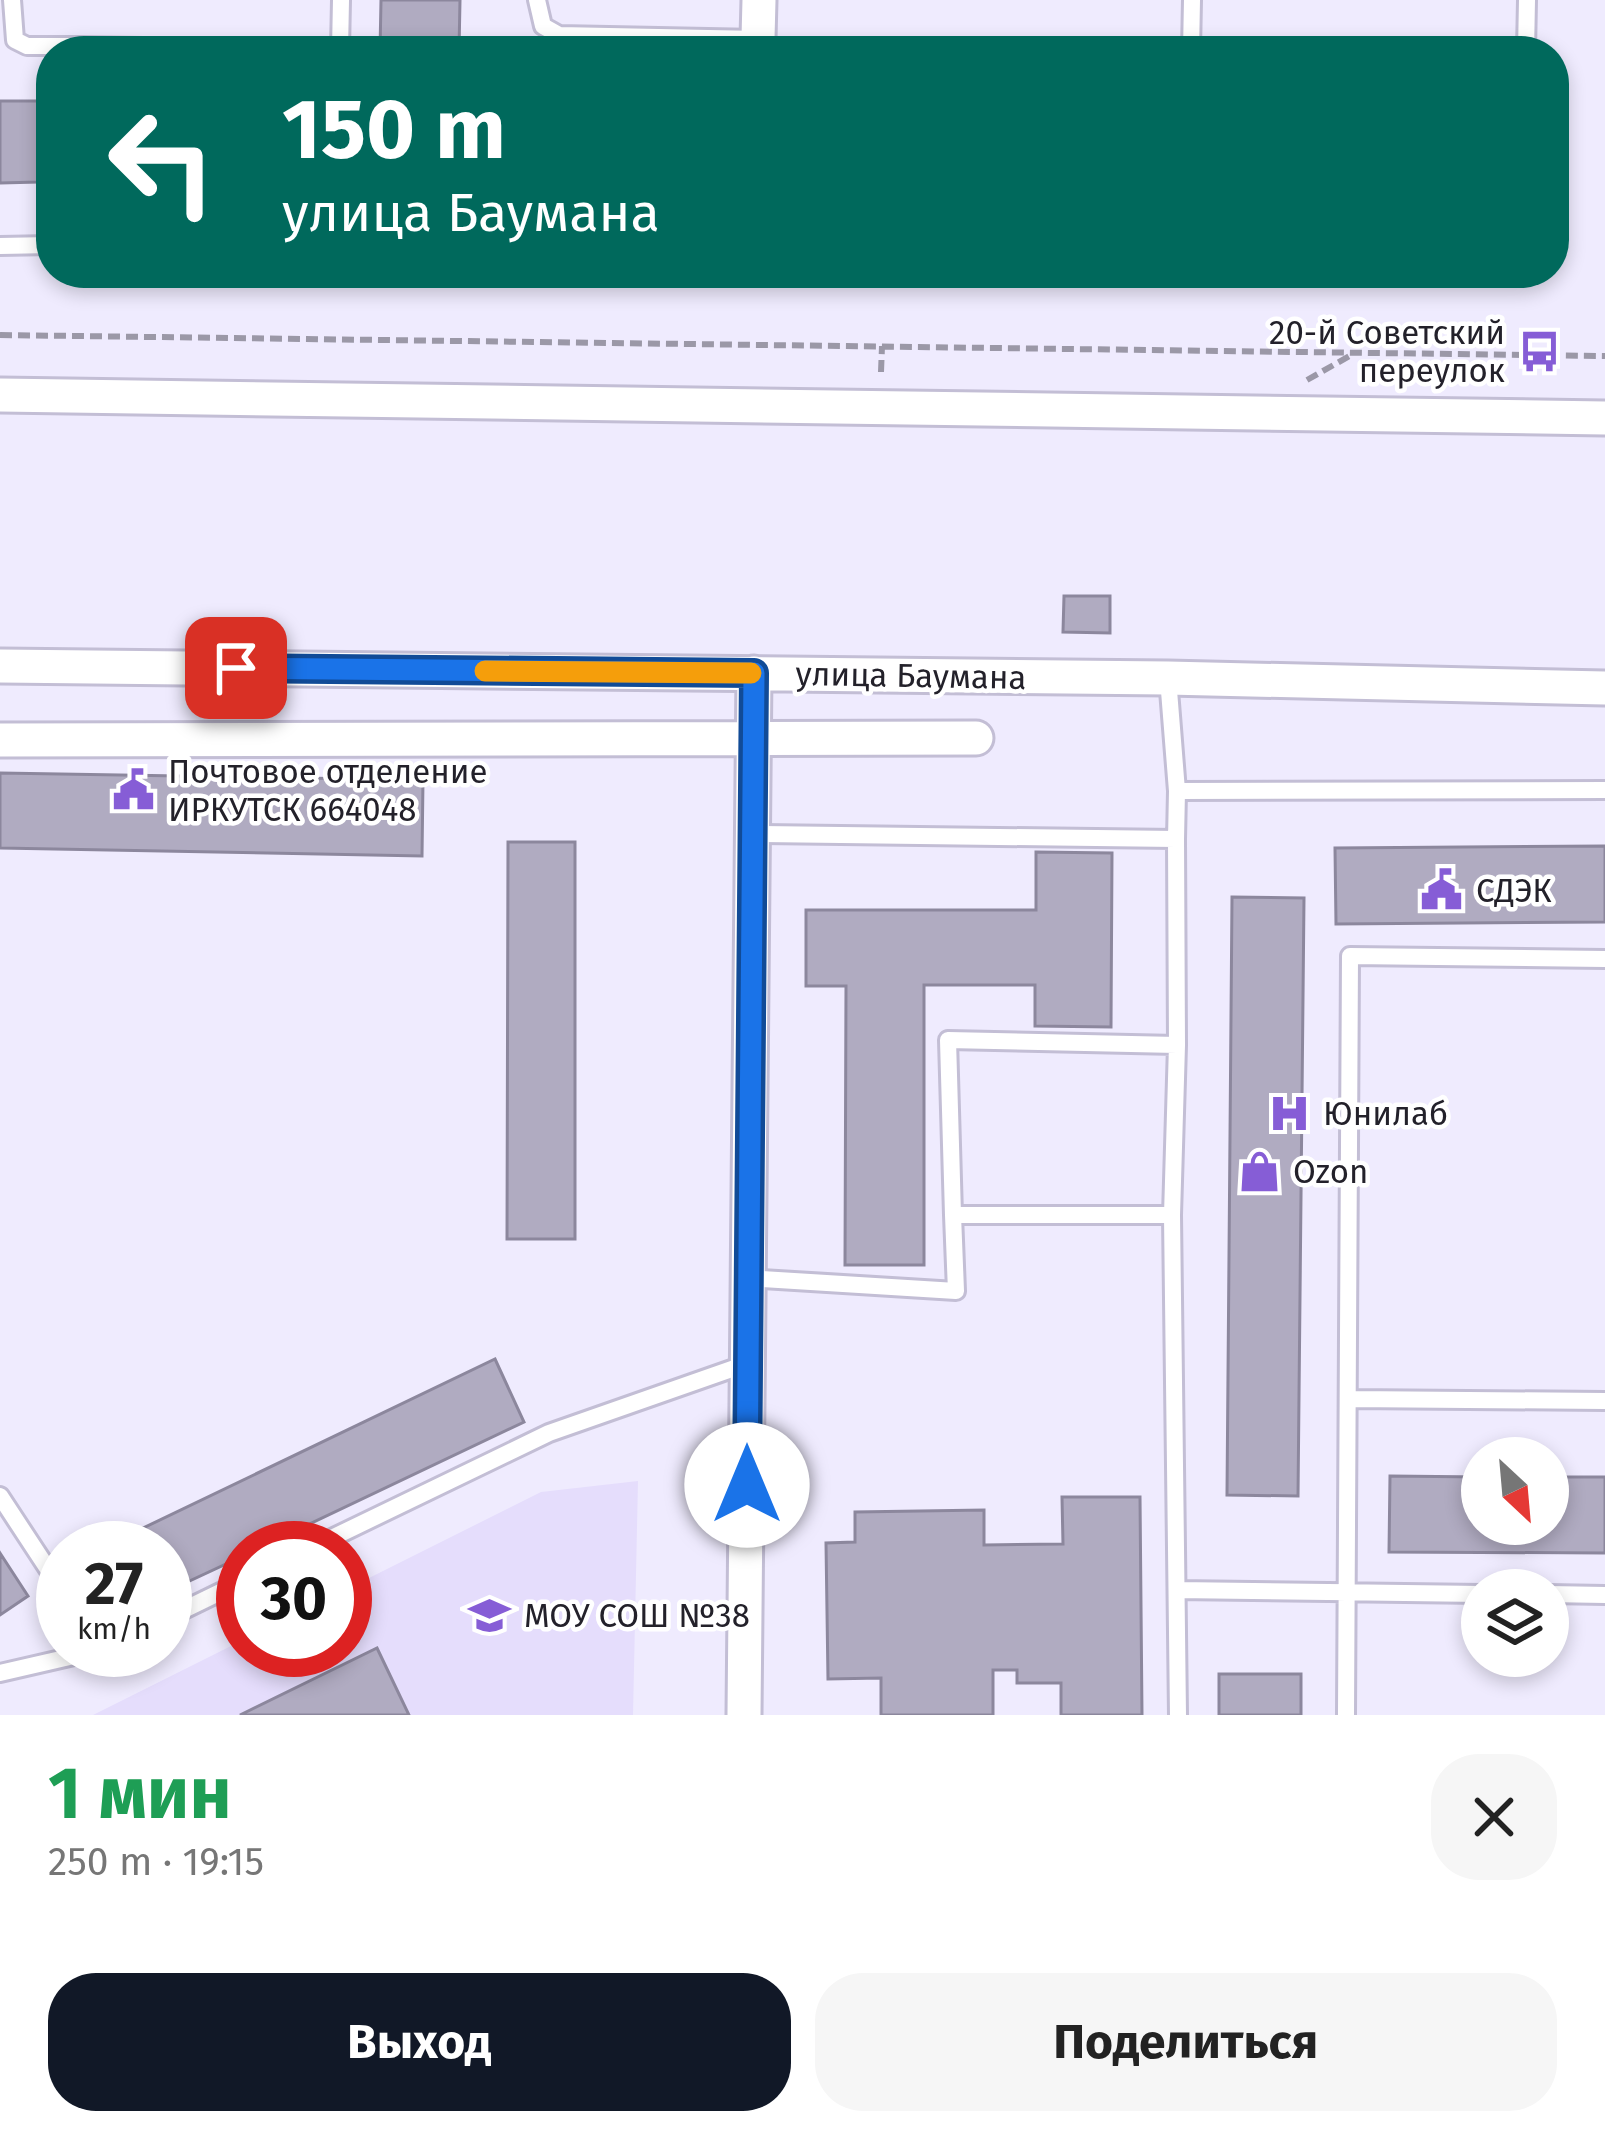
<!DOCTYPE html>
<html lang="ru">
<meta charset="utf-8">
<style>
:root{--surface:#fff;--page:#f6f6f6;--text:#222;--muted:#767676;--accent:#111827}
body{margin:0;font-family:"Fira Sans",sans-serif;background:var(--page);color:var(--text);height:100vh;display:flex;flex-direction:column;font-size:45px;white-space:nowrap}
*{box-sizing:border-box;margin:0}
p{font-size:39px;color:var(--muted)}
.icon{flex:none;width:66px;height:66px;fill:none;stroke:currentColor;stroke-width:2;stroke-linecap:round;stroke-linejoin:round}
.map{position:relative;height:1715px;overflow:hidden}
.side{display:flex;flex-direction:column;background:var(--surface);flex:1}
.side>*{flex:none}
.banner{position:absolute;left:36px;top:36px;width:1533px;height:252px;border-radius:48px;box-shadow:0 6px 18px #0003;background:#00695c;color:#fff;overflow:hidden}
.needle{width:78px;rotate:154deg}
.buttons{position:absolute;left:1461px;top:1437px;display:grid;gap:24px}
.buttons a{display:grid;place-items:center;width:108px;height:108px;border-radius:50%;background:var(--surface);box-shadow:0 6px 18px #0003;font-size:60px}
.speed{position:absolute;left:36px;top:1521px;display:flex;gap:24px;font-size:60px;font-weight:700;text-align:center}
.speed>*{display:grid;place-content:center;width:156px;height:156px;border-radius:50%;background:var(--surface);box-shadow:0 6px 18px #0003;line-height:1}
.speed small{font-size:30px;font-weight:400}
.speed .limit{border:18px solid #d22;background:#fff;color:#111}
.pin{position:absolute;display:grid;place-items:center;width:102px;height:102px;color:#fff;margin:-51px;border-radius:24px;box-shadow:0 6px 18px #0006}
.me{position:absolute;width:132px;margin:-66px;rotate:0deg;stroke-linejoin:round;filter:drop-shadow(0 0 9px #0008)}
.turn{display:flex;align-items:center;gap:42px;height:252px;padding:0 48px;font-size:54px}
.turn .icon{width:156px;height:156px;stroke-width:2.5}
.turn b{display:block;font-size:84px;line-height:102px}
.round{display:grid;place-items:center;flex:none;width:126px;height:126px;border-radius:48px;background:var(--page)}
.summary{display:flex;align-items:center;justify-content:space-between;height:204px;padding:0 48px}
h1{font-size:72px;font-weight:700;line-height:90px;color:#1e9e55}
.action{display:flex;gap:24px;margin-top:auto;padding:24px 48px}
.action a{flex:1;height:138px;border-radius:48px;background:var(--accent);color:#fff;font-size:48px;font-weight:700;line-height:138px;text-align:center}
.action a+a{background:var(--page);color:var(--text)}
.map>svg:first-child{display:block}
.built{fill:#e5ddfc}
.building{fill:#b0abc1;stroke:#8c879d;stroke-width:3}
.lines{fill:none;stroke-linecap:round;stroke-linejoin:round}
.lane-casing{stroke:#c3bed5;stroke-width:22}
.street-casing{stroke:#c3bed5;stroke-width:39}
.path{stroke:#9b98a7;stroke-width:6;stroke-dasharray:12 6;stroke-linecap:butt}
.lane{stroke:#fff;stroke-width:16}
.street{stroke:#fff;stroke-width:33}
.route-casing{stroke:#114b97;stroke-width:30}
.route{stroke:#1a73e8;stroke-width:21}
.slow{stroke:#f59e0b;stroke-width:21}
.labels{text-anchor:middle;stroke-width:9;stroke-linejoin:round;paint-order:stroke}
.poi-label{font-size:33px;fill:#23212a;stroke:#fff;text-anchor:start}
.street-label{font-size:33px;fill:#23212a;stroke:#fff}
</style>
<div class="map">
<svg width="1605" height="1715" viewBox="0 0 1605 1715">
<rect width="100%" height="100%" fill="#efebfe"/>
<!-- built -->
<path class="built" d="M 638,1481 L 633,1715 L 93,1715 L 243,1640 L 243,1650 L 345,1650 L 345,1590 L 541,1492 Z"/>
<!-- building -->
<path class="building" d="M 381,0 L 460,0 L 459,51 L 380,51 Z
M 38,85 L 51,85 L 51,182 L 38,182 Z
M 0,101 L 38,101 L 38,182 L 0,183 Z
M 1064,596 L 1110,596 L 1110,633 L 1063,632 Z
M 0,773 L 423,780 L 422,856 L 0,848 Z
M 508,842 L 575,842 L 575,1239 L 507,1239 Z
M 1605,846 L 1605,922 L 1336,924 L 1335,848 Z
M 1036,852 L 1112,853 L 1111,1027 L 1035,1026 L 1035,985 L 924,985 L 924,1265 L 845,1265 L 846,986 L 806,986 L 806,910 L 1036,910 Z
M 1232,897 L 1304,898 L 1298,1496 L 1227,1495 Z
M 495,1359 L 524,1422 L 259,1548 L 243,1548 L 243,1556 L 168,1591 L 165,1548 L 148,1548 L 139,1530 Z
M 1390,1476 L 1482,1477 L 1482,1524 L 1548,1524 L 1548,1477 L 1605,1477 L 1605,1553 L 1389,1552 Z
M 1062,1497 L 1140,1497 L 1142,1715 L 1061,1715 L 1061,1683 L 1017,1683 L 1017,1670 L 993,1670 L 993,1715 L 881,1715 L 881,1678 L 828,1679 L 826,1543 L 855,1542 L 855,1512 L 984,1510 L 984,1545 L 1063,1544 Z
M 0,1553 L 28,1596 L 0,1615 Z
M 377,1648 L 409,1715 L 240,1715 Z
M 1219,1674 L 1301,1674 L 1301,1715 L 1219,1715 Z"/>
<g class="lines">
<defs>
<path id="lane" d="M 12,0 L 15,40 L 27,46 L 80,46 L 80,51
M 537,0 L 543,26 L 559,35 L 758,39
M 80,46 L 340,50 L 341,0
M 1191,51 L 1192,0
M 1526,51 L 1527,0
M 0,246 L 51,245
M 1168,678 L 1177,791 L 1176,839
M 1177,791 L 1605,790
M 953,1215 L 948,1040 L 1177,1045
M 1172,1215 L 1178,1715
M 747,1278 L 956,1291 L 953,1215 L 1172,1215 L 1177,1045 L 1176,839 L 752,834
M 1351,1399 L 1605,1401
M 0,1496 L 63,1592
M 311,1548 L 549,1433 L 746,1364
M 1177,1590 L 1482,1594
M 1548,1594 L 1605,1595
M 165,1619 L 243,1581
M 0,1673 L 100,1650
M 1346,1715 L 1350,956 L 1605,959"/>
<path id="street" d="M 758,38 L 759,0
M 0,395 L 1605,418
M 0,666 L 1168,678 L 1605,688
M 0,740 L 976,738
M 744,1715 L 754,673"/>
</defs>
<!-- lane casing -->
<use href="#lane" class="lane-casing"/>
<!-- street casing -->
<use href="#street" class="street-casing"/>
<!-- path -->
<path class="path" d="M 0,335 L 1605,356
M 881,372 L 882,346
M 1307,380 L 1353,354"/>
<!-- lane -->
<use href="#lane" class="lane"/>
<!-- street -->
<use href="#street" class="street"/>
</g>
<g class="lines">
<defs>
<path id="route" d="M 236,668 L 754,673 L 747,1485"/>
</defs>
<!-- route casing -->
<use href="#route" class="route-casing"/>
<!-- route -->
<use href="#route" class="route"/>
<!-- slow -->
<path class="slow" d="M 485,671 L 751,673"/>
</g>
<!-- icons -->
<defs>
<symbol id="bus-bare" viewBox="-9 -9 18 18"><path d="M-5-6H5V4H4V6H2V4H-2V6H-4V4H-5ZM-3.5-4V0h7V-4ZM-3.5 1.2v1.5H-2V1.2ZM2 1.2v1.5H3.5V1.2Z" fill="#865dd6" stroke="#fff" stroke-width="2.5" paint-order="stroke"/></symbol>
<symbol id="civic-bare" viewBox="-9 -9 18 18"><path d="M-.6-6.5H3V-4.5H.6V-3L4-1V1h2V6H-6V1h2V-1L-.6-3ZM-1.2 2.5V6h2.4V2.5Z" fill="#865dd6" stroke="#fff" stroke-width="2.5" paint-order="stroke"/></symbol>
<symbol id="hospital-bare" viewBox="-9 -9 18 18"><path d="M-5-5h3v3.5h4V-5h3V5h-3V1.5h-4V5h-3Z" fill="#865dd6" stroke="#fff" stroke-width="2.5" paint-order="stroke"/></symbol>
<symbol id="shop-bare" viewBox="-9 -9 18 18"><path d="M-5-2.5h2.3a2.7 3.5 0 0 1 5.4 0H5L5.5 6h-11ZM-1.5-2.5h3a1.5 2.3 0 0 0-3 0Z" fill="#865dd6" stroke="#fff" stroke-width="2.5" paint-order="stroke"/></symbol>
<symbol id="school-bare" viewBox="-9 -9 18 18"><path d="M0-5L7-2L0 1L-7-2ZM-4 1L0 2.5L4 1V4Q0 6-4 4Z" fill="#865dd6" stroke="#fff" stroke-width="2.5" paint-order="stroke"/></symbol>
</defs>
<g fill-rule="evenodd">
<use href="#bus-bare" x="1510" y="322" width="59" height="59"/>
<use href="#civic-bare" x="104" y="760" width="59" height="59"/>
<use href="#civic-bare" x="1412" y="860" width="59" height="59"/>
<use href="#hospital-bare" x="1260" y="1084" width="59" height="59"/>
<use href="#shop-bare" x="1230" y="1142" width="59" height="59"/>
<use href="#school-bare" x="460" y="1586" width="59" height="59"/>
</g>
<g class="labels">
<!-- poi labels -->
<g class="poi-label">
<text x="1505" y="344" text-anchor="end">20-й Советский<tspan x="1505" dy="38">переулок</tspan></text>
<text x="168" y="783">Почтовое отделение<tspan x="168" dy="38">ИРКУТСК 664048</tspan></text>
<text x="1476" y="902">СДЭК</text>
<text x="1323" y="1125">Юнилаб</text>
<text x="1293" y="1183">Ozon</text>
<text x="524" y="1627">МОУ СОШ №38</text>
</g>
<!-- street labels -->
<g class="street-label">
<text transform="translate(911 675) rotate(1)" y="12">улица Баумана</text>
</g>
</g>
</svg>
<div class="buttons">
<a><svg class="needle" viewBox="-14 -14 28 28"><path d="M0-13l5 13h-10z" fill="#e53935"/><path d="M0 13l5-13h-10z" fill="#767676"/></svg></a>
<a><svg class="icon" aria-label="layers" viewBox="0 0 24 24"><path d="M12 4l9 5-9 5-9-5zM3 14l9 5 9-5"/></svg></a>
</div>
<div class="speed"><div>27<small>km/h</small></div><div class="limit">30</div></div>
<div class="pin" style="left:236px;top:668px;background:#d93025"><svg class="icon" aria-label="arrive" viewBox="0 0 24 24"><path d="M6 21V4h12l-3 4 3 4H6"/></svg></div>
<svg class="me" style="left:747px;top:1485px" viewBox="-20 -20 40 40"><circle r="19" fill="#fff"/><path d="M0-13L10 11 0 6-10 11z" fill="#1a73e8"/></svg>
<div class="banner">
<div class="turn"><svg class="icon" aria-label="left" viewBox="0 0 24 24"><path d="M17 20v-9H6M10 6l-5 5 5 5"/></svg><div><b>150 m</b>улица Баумана</div></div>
</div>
</div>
<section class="side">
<div class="summary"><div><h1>1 мин</h1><p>250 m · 19:15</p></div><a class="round"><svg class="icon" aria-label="close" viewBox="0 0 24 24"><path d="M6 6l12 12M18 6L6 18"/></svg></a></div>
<div class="action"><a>Выход</a><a>Поделиться</a></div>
</section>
